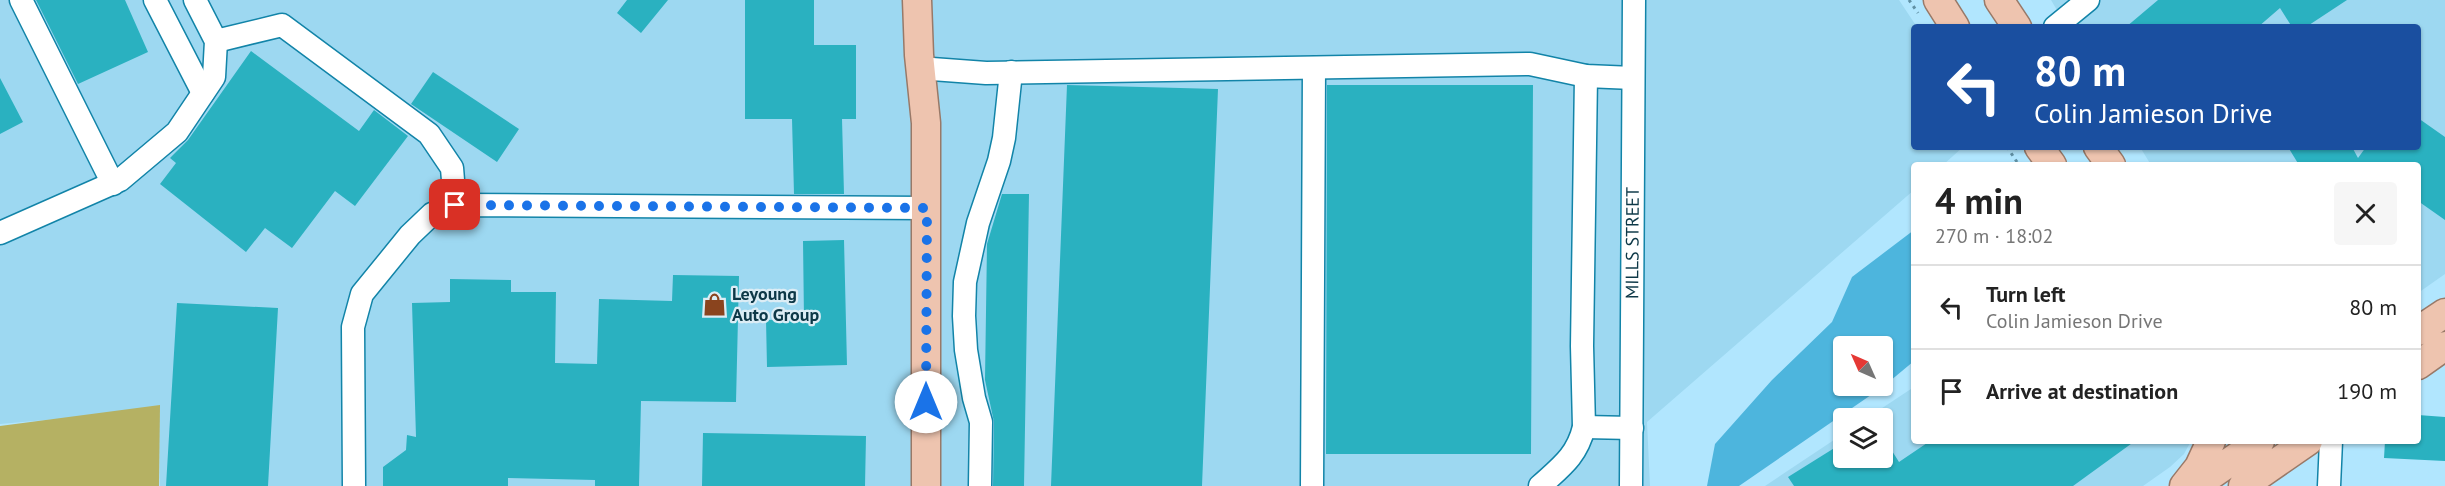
<!DOCTYPE html>
<meta charset="utf-8">
<style>
:root{--surface:#fff;--page:#f6f6f6;--text:#222;--muted:#767676;--line:#e0e0e0}
body{margin:0;font-family:"PT Sans",sans-serif;background:var(--page);color:var(--text);height:100vh;display:flex;flex-direction:column;font-size:22px;white-space:nowrap}
*{box-sizing:border-box;margin:0}
p{font-size:20px;color:var(--muted)}
.icon{flex:none;width:33px;height:33px;fill:none;stroke:currentColor;stroke-width:2;stroke-linecap:round;stroke-linejoin:round}
.map{position:relative;flex:1;overflow:hidden}
.panel{position:absolute;left:1911px;top:162px;width:510px;height:282px;display:flex;flex-direction:column;background:var(--surface);border-radius:6px;box-shadow:0 2px 4px #0004}
.panel>*{flex:none}
.banner{position:absolute;left:1911px;top:24px;width:510px;height:126px;border-radius:6px;box-shadow:0 2px 4px #0004;background:#1a4fa0;color:#fff;overflow:hidden}
.needle{width:39px;rotate:315deg}
.controls{position:absolute;left:1833px;top:336px;display:grid;gap:12px}
.controls a{display:grid;place-items:center;width:60px;height:60px;border-radius:6px;background:var(--surface);box-shadow:0 2px 4px #0004;font-size:30px}
.pin{position:absolute;display:grid;place-items:center;width:51px;height:51px;color:#fff;margin:-26px;border-radius:12px;box-shadow:0 3px 9px #0006}
.me{position:absolute;width:66px;margin:-33px;rotate:0deg;stroke-linejoin:round;filter:drop-shadow(0 0 4px #0008)}
.turn{display:flex;align-items:center;gap:21px;height:126px;padding:0 24px;font-size:27px}
.turn .icon{width:78px;height:78px;stroke-width:2.5}
.turn b{display:block;font-size:42px;line-height:51px}
.round{display:grid;place-items:center;flex:none;width:63px;height:63px;border-radius:6px;background:var(--page)}
.overview{display:flex;align-items:center;justify-content:space-between;height:102px;padding:0 24px}
h1{font-size:36px;font-weight:600;line-height:45px}
ul{padding:0;list-style:none}
li{display:flex;align-items:center;gap:18px;height:84px;padding:0 24px;border-top:2px solid var(--line)}
li div{flex:1}
li b{display:block;font-size:22px}
li em{font-style:normal}
.map>svg:first-child{display:block}
.built{fill:#9dd8f1}
.green{fill:#b5b163}
.water{fill:#4db5dd;fill-rule:evenodd}
.building{fill:#2ab1c0}
.lines{fill:none;stroke-linecap:round;stroke-linejoin:round}
.minor-casing{stroke:#1284a8;stroke-width:25}
.major-casing{stroke:#987968;stroke-width:31}
.path{stroke:#6191a5;stroke-width:3;stroke-dasharray:3 4.5;stroke-linecap:butt}
.minor{stroke:#fff;stroke-width:22}
.major{stroke:#eec4af;stroke-width:28}
.route{stroke:#1a73e8;stroke-width:10;stroke-dasharray:0 18}
.labels{text-anchor:middle;stroke-width:4.5;stroke-linejoin:round;paint-order:stroke}
.street-label{font-size:18px;fill:#0d3847;stroke:#dcedf5}
.poi-label{font-size:18px;font-weight:bold;fill:#0d3847;stroke:#dcedf5;text-anchor:start}
</style>
<div class="map">
<svg width="2445" height="486" viewBox="0 0 2445 486">
<rect width="100%" height="100%" fill="#b1e6fe"/>
<!-- built -->
<path class="built" d="M 0,0 L 1899,0 L 1917,27 L 1914,27 L 1914,147 L 1963,147 L 1943,165 L 1914,165 L 1914,190 L 1647,422 L 1650,486 L 160,486 L 159,410 L 0,424 Z
M 2051,0 L 2445,0 L 2445,274 L 2418,293 L 2418,165 L 2151,165 L 2140,147 L 2418,147 L 2418,27 L 2067,27 Z
M 1914,387 L 1914,441 L 2191,441 L 2184,454 L 2170,467 L 2143,486 L 1765,486 L 1843,434 L 1844,458 L 1882,458 L 1882,418 L 1867,418 Z"/>
<!-- green -->
<path class="green" d="M 160,405 L 159,486 L 0,486 L 0,426 Z"/>
<!-- water -->
<path class="water" d="M 1914,230 L 1914,361 L 1884,386 L 1739,486 L 1707,486 L 1715,444 L 1772,380 L 1832,322 L 1852,277 ZM 1844,346 L 1882,346 L 1882,386 L 1844,386 Z"/>
<!-- building -->
<path class="building" d="M 36,0 L 125,0 L 148,52 L 78,84 Z
M 627,0 L 668,0 L 641,33 L 617,13 Z
M 745,0 L 814,0 L 814,45 L 856,45 L 856,119 L 842,119 L 844,194 L 794,194 L 792,119 L 745,119 Z
M 2158,0 L 2347,0 L 2306,27 L 2292,27 L 2280,8 L 2258,27 L 2126,27 Z
M 251,51 L 359,131 L 374,110 L 408,136 L 355,206 L 335,191 L 292,248 L 265,228 L 246,252 L 160,184 L 176,163 L 170,158 L 188,140 Z
M 433,72 L 519,129 L 497,162 L 411,104 Z
M 0,78 L 23,122 L 0,134 Z
M 1067,85 L 1218,89 L 1202,486 L 1051,486 Z
M 1327,85 L 1533,85 L 1531,454 L 1326,454 Z
M 2418,118 L 2445,137 L 2445,220 L 2418,201 L 2418,165 L 2299,165 L 2288,147 L 2352,147 L 2358,158 L 2366,147 L 2418,147 Z
M 1002,194 L 1029,194 L 1024,486 L 993,486 L 994,422 L 985,380 L 987,244 Z
M 844,240 L 847,365 L 767,367 L 766,320 L 804,319 L 803,241 Z
M 673,275 L 739,276 L 736,402 L 641,401 L 639,486 L 595,486 L 595,480 L 508,478 L 508,486 L 383,486 L 383,467 L 406,450 L 407,435 L 416,437 L 412,303 L 450,302 L 450,279 L 511,280 L 511,292 L 556,292 L 555,363 L 597,364 L 599,299 L 672,301 Z
M 177,303 L 278,308 L 268,486 L 166,486 Z
M 2418,415 L 2445,417 L 2445,461 L 2384,458 L 2385,441 L 2418,441 Z
M 703,433 L 866,436 L 865,486 L 702,486 Z
M 1882,435 L 1899,462 L 1930,441 L 2135,441 L 2073,486 L 1794,486 L 1788,477 L 1844,442 L 1844,458 L 1882,458 Z"/>
<g class="lines">
<defs>
<g id="minor">
<path d="M 21,0 L 113,184"/>
<path d="M 155,0 L 203,93"/>
<path d="M 2055,27 L 2088,0"/>
<path d="M 216,41 L 282,25 L 429,134 L 452,168 L 455,205"/>
<path d="M 932,69 L 986,73 L 1530,64 L 1586,76 L 1633,78"/>
<path d="M 0,233 L 120,180 L 177,132 L 214,77 L 216,41 L 195,0"/>
<path d="M 1584,427 L 1632,428"/>
<path d="M 354,486 L 353,327 L 362,294 L 410,235 L 432,214 L 455,205 L 927,208"/>
<path d="M 980,486 L 981,422 L 974,398 L 966,350 L 964,316 L 965,282 L 978,223 L 999,161 L 1004,138 L 1011,72"/>
<path d="M 1312,486 L 1314,68"/>
<path d="M 1540,486 C 1561,467 1577,456 1584,427 L 1582,346 L 1586,76"/>
<path id="s1" d="M 1631,486 L 1634,0"/>
<path d="M 2329,486 L 2331,441"/>
</g>
<path id="major" d="M 917,0 L 919,55 L 926,123 L 926,486
M 1938,0 L 1955,27
M 1999,0 L 2017,27
M 2039,147 L 2052,165
M 2098,147 L 2111,165
M 2418,331 L 2445,313
M 2418,365 L 2445,346
M 2184,486 L 2199,467 L 2211,441
M 2195,486 L 2260,441
M 2243,486 L 2308,441"/>
</defs>
<!-- minor casing -->
<use href="#minor" class="minor-casing"/>
<!-- major casing -->
<use href="#major" class="major-casing"/>
<!-- path -->
<path class="path" d="M 1909,0 L 1918,13
M 2007,147 L 2019,165"/>
<!-- minor -->
<use href="#minor" class="minor"/>
<!-- major -->
<use href="#major" class="major"/>
</g>
<g class="lines">
<!-- route -->
<path class="route" d="M 455,205 L 927,208 L 926,402"/>
</g>
<!-- icons -->
<defs>
<symbol id="shop-bare" viewBox="-9 -9 18 18"><path d="M-5-2.5h2.3a2.7 3.5 0 0 1 5.4 0H5L5.5 6h-11ZM-1.5-2.5h3a1.5 2.3 0 0 0-3 0Z" fill="#8a441e" stroke="#dcedf5" stroke-width="2.5" paint-order="stroke"/></symbol>
</defs>
<g fill-rule="evenodd">
<use href="#shop-bare" x="698" y="288" width="33" height="33"/>
</g>
<g class="labels">
<!-- street labels -->
<g class="street-label">
<text dy="6" stroke="none"><textPath href="#s1" startOffset="243">MILLS STREET</textPath></text>
</g>
<!-- poi labels -->
<g class="poi-label">
<text x="732" y="300">Leyoung<tspan x="732" dy="21">Auto Group</tspan></text>
</g>
</g>
</svg>
<div class="controls">
<a><svg class="needle" viewBox="-14 -14 28 28"><path d="M0-13l5 13h-10z" fill="#e53935"/><path d="M0 13l5-13h-10z" fill="#767676"/></svg></a>
<a><svg class="icon" aria-label="layers" viewBox="0 0 24 24"><path d="M12 4l9 5-9 5-9-5zM3 14l9 5 9-5"/></svg></a>
</div>
<div class="pin" style="left:455px;top:205px;background:#d93025"><svg class="icon" aria-label="arrive" viewBox="0 0 24 24"><path d="M6 21V4h12l-3 4 3 4H6"/></svg></div>
<svg class="me" style="left:926px;top:402px" viewBox="-20 -20 40 40"><circle r="19" fill="#fff"/><path d="M0-13L10 11 0 6-10 11z" fill="#1a73e8"/></svg>
<div class="banner">
<div class="turn"><svg class="icon" aria-label="left" viewBox="0 0 24 24"><path d="M17 20v-9H6M10 6l-5 5 5 5"/></svg><div><b>80 m</b>Colin Jamieson Drive</div></div>
</div>
<section class="panel">
<div class="overview"><div><h1>4 min</h1><p>270 m · 18:02</p></div><a class="round"><svg class="icon" aria-label="close" viewBox="0 0 24 24"><path d="M6 6l12 12M18 6L6 18"/></svg></a></div>
<ul>
<li><svg class="icon" aria-label="left" viewBox="0 0 24 24"><path d="M17 20v-9H6M10 6l-5 5 5 5"/></svg><div><b>Turn left</b><p>Colin Jamieson Drive</p></div><em>80 m</em></li>
<li><svg class="icon" aria-label="arrive" viewBox="0 0 24 24"><path d="M6 21V4h12l-3 4 3 4H6"/></svg><div><b>Arrive at destination</b></div><em>190 m</em></li>
</ul>
</section>
</div>
